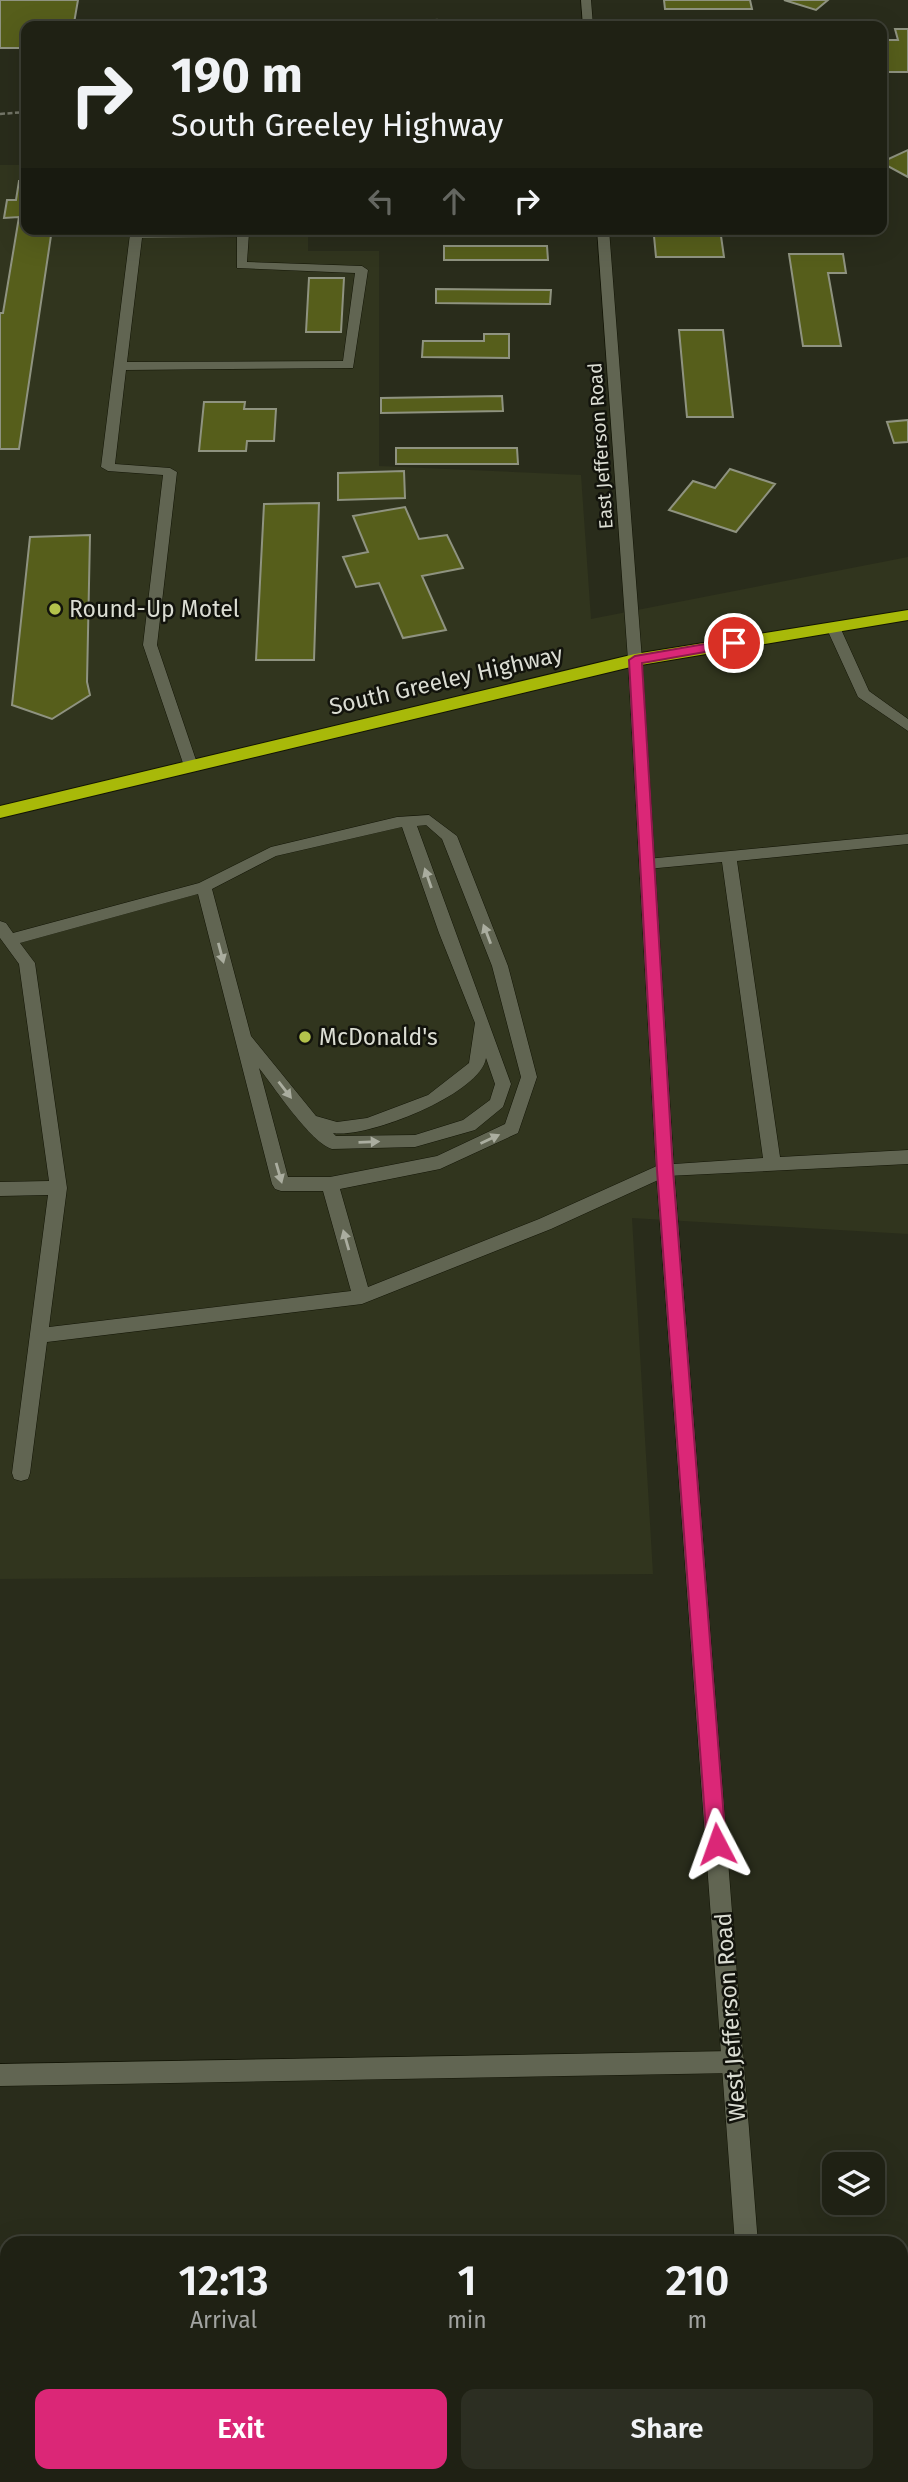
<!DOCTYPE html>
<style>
:root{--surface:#1f2114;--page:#2c2e22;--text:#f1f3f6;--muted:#a1a3a0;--line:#3c3e34;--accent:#db2777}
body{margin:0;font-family:"Fira Sans",sans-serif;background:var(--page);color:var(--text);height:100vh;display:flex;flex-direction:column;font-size:26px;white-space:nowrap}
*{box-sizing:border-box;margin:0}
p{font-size:23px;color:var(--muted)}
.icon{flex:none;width:38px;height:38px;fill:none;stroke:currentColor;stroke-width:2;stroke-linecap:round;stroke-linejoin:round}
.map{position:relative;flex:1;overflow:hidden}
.side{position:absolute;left:0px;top:2236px;width:908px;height:247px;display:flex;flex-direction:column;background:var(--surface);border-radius:21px 21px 0 0;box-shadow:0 7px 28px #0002,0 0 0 2px var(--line)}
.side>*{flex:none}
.banner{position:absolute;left:21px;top:21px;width:866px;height:214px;border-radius:14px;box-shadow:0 7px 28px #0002,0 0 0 2px var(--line);background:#1f2114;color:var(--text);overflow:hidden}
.tools{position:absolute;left:822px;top:2152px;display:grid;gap:14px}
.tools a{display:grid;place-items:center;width:63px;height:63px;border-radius:14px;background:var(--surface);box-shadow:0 7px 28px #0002,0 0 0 2px var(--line);font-size:35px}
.pin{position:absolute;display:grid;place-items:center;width:60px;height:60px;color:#fff;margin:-30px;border:4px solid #fff;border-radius:50%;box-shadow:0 2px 7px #0007}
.me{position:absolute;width:77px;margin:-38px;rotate:356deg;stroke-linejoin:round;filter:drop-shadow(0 0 5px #0008)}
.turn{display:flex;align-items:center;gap:24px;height:147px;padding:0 35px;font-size:32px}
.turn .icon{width:91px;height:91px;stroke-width:2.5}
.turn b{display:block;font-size:49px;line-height:60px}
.lanes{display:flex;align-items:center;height:66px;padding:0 35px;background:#0003;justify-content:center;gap:35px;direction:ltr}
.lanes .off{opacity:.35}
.eta{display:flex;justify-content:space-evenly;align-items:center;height:119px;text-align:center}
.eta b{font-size:42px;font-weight:600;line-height:49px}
.primary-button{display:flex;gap:14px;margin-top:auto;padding:14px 35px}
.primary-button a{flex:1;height:80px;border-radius:14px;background:var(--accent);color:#fff;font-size:28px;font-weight:600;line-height:80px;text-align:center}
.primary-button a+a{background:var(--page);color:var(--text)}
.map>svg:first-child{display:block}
.built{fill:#31351e}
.building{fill:#565e1b;stroke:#8f9380;stroke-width:2}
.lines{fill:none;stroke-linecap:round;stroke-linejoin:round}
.lane-casing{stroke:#121405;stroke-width:1}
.street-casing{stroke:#121405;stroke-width:1}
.highway-casing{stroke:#121405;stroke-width:2}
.path{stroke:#737567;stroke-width:2.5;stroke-dasharray:5 2.5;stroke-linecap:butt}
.lane{fill:#616552;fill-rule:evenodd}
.street{fill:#616552;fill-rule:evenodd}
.highway{fill:#a8b909;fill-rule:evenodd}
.oneway{fill:#aaad9f}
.route{fill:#db2777;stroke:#8e194d;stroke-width:2}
.poi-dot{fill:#b3c24b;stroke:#12130c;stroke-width:2.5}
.labels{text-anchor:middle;stroke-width:5;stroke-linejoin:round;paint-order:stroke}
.far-street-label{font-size:19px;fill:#dbddd3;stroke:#12130c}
.poi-label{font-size:23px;fill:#dbddd3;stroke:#12130c;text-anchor:start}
.street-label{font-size:23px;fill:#dbddd3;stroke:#12130c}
</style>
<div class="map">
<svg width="908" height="2482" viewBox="0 0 908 2482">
<rect width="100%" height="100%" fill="#292c1b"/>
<!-- built -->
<path class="built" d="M 0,165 L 26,165 L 26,229 L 308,229 L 308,251 L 379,251 L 379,466 L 581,475 L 591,619 L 908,557 L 908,1234 L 632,1218 L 653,1574 L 0,1579 Z"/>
<!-- building -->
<path class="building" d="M 0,0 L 78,0 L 74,23 L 26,26 L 26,48 L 0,48 Z
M 664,0 L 750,0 L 752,9 L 665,9 Z
M 784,0 L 828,0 L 816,10 Z
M 895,29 L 908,29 L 908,72 L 888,72 L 882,40 L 898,40 Z
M 908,150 L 908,177 L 882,163 L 882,162 Z
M 19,181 L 26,181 L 26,229 L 52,229 L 19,449 L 0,449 L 0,313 L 3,313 L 19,217 L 4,218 L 7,200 L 16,200 Z
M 654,236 L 721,236 L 724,257 L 656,257 Z
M 444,246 L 547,246 L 548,260 L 444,260 Z
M 789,254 L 843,254 L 846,273 L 828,273 L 841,346 L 803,346 Z
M 309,278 L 344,278 L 341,332 L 306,332 Z
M 436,289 L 551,290 L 550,304 L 436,303 Z
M 679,330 L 723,330 L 733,417 L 687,417 Z
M 484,334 L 509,334 L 509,358 L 422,357 L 423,341 L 484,341 Z
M 502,396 L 503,411 L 381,413 L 381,398 Z
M 204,402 L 245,402 L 244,409 L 276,409 L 274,441 L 247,441 L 246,451 L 199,451 Z
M 908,420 L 908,442 L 894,443 L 887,422 Z
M 396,448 L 517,448 L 518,464 L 396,464 Z
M 730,469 L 775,484 L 736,532 L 669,510 L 693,481 L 715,488 Z
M 404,471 L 405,498 L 338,500 L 338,473 Z
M 319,503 L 314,660 L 256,660 L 264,504 Z
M 405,507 L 419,539 L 447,535 L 463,568 L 422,576 L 446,630 L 403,638 L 379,583 L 356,587 L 343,557 L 368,552 L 353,516 Z
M 90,535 L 87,682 L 90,695 L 52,719 L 12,705 L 30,537 Z"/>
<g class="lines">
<defs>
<path id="lane" d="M 243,229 L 249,233 L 247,262 L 362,266 L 368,270 L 353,368 L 126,370 L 115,464 L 170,468 L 177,472 L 157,645 L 198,766 L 191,771 L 184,766 L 143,645 L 163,475 L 108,471 L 101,467 L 130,234 L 136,230 ZM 237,237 L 237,268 L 355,273 L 343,361 L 127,362 L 142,238 Z
M 833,623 L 840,627 L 869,691 L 908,719 L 908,731 L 858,697 L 826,627 Z
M 429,815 L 457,836 L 508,966 L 537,1077 L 518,1133 L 440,1169 L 340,1189 L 368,1287 L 539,1219 L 659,1165 L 763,1158 L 722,862 L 647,869 L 639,864 L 647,859 L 908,834 L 908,844 L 737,861 L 780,1157 L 908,1150 L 908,1164 L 667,1176 L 551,1229 L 362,1304 L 47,1342 L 30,1473 L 28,1479 L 21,1481 L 14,1479 L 12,1473 L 48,1195 L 0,1196 L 0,1182 L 49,1181 L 19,964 L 0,938 L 0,921 L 6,923 L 13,933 L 199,883 L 271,847 L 397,817 ZM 426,825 L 442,839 L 492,966 L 521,1077 L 505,1124 L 437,1156 L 330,1177 L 288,1177 L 259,1068 C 274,1087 311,1143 332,1149 L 415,1147 L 475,1130 L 503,1107 L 511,1084 L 417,826 ZM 402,827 L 439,933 L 475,1023 L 469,1063 L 428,1095 L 367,1118 L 337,1122 L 316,1116 L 251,1036 L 212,889 L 276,856 ZM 198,894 L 272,1184 L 275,1189 L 281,1191 L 323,1191 L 351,1291 L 49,1327 L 67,1188 L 35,963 L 20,943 ZM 486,1058 L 495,1084 L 490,1100 L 463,1120 L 415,1135 L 336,1136 L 333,1133 C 366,1139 481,1094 486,1058 Z
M 734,2051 L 742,2054 L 745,2062 L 742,2070 L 734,2073 L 0,2086 L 0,2064 Z"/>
<path id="street" d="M 581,0 L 591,0 L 593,26 L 583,26 Z
M 597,229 L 609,229 L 642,660 L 674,1170 L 758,2244 L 735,2244 L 656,1170 L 628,660 Z
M 752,2476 L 776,2476 L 776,2482 L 752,2482 Z"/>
<path id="highway" d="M 908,610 L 908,620 L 635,666 L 0,818 L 0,806 L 635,654 Z"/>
</defs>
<!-- lane casing -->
<use href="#lane" class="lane-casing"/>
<!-- street casing -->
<use href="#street" class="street-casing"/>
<!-- highway casing -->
<use href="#highway" class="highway-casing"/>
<!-- path -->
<path class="path" d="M 373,26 L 438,20 L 541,26
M 0,114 L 26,112"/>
<!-- lane -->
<use href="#lane" class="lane"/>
<!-- street -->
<use href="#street" class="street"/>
<!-- highway -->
<use href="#highway" class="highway"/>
</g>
<!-- one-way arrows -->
<defs><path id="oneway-solid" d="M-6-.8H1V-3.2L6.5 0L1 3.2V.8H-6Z" transform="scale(1.75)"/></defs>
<g class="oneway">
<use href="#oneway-solid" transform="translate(428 878) rotate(-109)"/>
<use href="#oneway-solid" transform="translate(487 934) rotate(-111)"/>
<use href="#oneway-solid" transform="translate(221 953) rotate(75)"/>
<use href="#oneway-solid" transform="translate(285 1090) rotate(52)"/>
<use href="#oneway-solid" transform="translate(490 1139) rotate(-25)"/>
<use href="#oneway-solid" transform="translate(369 1142) rotate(-2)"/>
<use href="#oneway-solid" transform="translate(279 1173) rotate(74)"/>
<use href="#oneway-solid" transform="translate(346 1240) rotate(-106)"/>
</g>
<!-- route -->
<path class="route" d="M 734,639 L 741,643 L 739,646 L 642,663 L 673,1170 L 726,1844 L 724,1850 L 717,1853 L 710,1850 L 707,1844 L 657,1170 L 629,660 L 635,656 Z"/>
<!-- markers -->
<g class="poi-dot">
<circle cx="55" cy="609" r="7"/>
<circle cx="305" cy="1037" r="7"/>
</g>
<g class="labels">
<!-- far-street labels -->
<g class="far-street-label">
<text transform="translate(600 446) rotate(-94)" y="7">East Jefferson Road</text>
</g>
<!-- poi labels -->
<g class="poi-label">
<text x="69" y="617">Round-Up Motel</text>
<text x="319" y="1045">McDonald's</text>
</g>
<!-- street labels -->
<g class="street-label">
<text transform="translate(446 680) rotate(-13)" y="8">South Greeley Highway</text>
<text transform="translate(730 2017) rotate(-94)" y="8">West Jefferson Road</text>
</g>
</g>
</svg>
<div class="tools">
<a><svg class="icon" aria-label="layers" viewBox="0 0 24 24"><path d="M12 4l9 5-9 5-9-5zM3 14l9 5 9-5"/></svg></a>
</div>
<div class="pin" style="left:734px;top:643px;background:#d93025"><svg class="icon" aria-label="arrive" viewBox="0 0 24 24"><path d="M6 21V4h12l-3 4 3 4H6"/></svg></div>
<svg class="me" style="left:717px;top:1844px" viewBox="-20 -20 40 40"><path d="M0-17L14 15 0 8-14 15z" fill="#db2777" stroke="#fff" stroke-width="4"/></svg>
<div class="banner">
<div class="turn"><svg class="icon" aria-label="right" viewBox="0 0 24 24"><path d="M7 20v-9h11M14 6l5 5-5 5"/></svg><div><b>190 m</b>South Greeley Highway</div></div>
<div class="lanes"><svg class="icon off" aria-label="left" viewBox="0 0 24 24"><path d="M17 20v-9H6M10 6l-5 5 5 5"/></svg><svg class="icon off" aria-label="ahead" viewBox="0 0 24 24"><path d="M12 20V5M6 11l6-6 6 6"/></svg><svg class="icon" aria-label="right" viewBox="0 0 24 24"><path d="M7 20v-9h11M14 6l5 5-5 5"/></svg></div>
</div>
<section class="side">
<div class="eta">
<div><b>12:13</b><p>Arrival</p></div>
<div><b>1</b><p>min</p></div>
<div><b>210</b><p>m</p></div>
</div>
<div class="primary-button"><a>Exit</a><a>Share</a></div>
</section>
</div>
